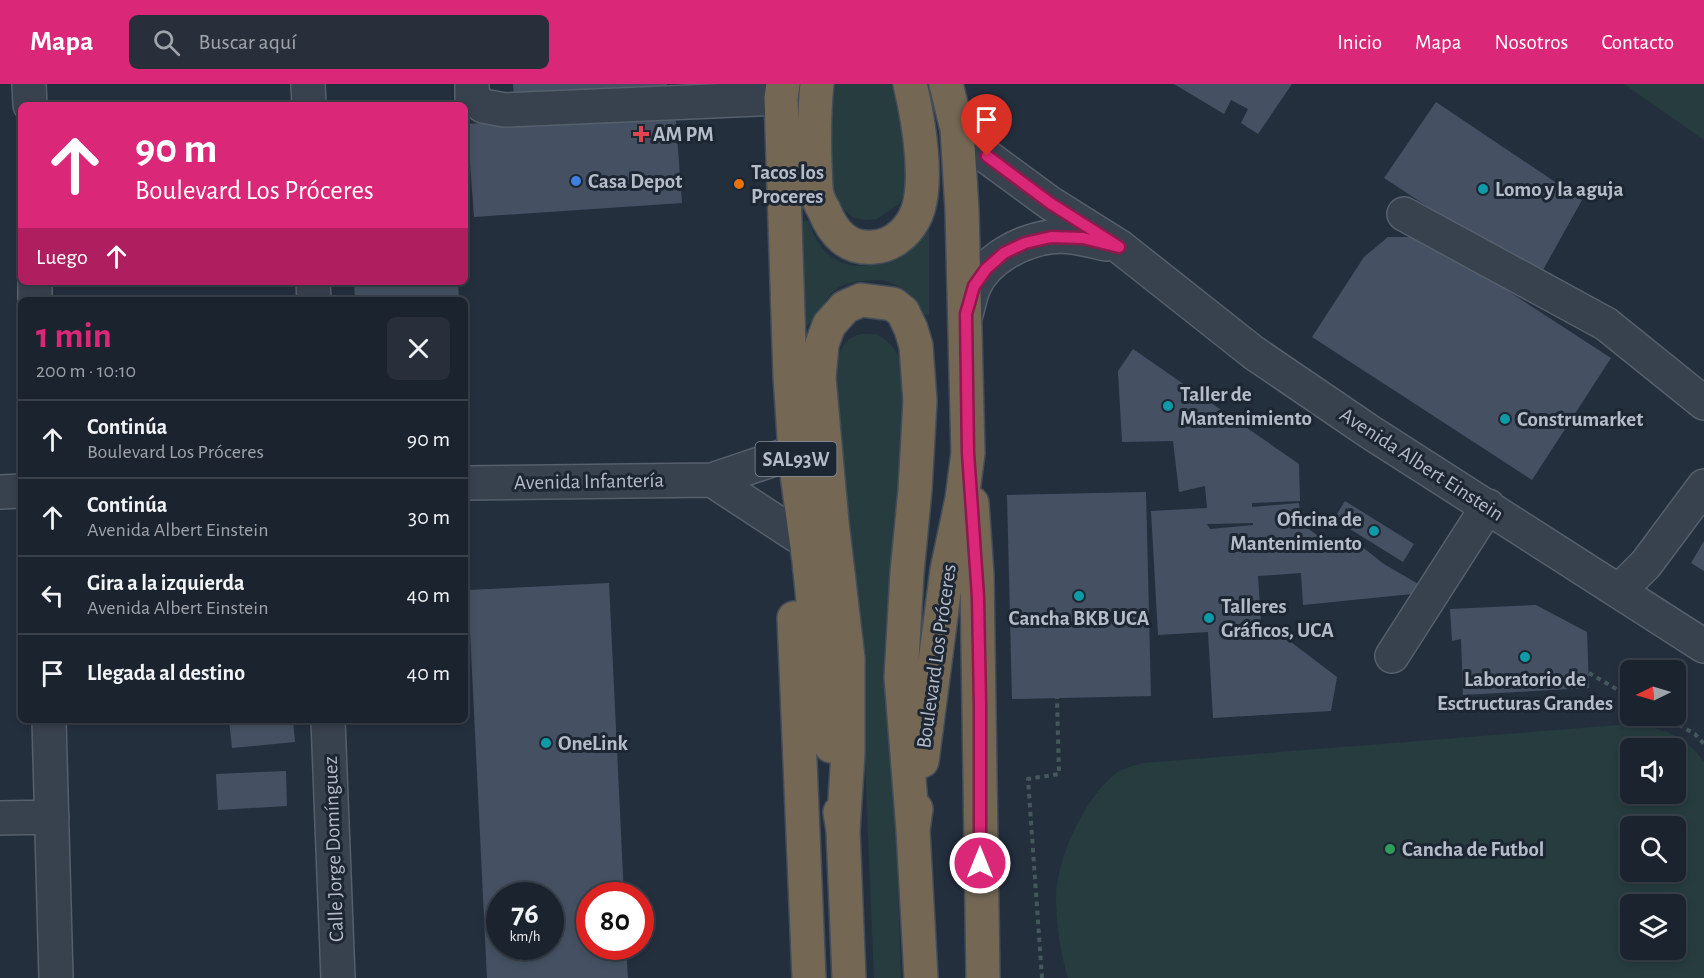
<!DOCTYPE html>
<html lang="es">
<meta charset="utf-8">
<style>
:root{--surface:#1b232e;--page:#282f3a;--text:#f1f3f6;--muted:#a0a4aa;--line:#39404a;--accent:#db2777}
body{margin:0;font-family:"Alegreya Sans",sans-serif;background:var(--page);color:var(--text);height:100vh;display:flex;flex-direction:column;font-size:22px;white-space:nowrap}
*{box-sizing:border-box;margin:0}
p{font-size:20px;color:var(--muted)}
.icon{flex:none;width:33px;height:33px;fill:none;stroke:currentColor;stroke-width:2;stroke-linecap:round;stroke-linejoin:round}
.map{position:relative;flex:1;overflow:hidden}
.drawer{position:absolute;left:18px;top:213px;width:450px;height:426px;display:flex;flex-direction:column;background:var(--surface);border-radius:9px;box-shadow:0 3px 9px #0003,0 0 0 2px var(--line)}
.drawer>*{flex:none}
.banner{position:absolute;left:18px;top:18px;width:450px;height:183px;border-radius:9px;box-shadow:0 3px 9px #0003,0 0 0 2px var(--line);background:#db2777;color:#fff;overflow:hidden}
.needle{width:39px;rotate:265deg}
.tools{position:absolute;left:1620px;top:576px;display:grid;gap:12px}
.tools a{display:grid;place-items:center;width:66px;height:66px;border-radius:9px;background:var(--surface);box-shadow:0 3px 9px #0003,0 0 0 2px var(--line);font-size:30px}
.speed{position:absolute;left:486px;top:798px;display:flex;gap:12px;font-size:30px;font-weight:700;text-align:center}
.speed>*{display:grid;place-content:center;width:78px;height:78px;border-radius:50%;background:var(--surface);box-shadow:0 3px 9px #0003,0 0 0 2px var(--line);line-height:1}
.speed small{font-size:15px;font-weight:400}
.speed .limit{border:9px solid #d22;background:#fff;color:#111}
.pin{position:absolute;display:grid;place-items:center;width:51px;height:51px;color:#fff;margin:-62px -26px;border-radius:50% 50% 50% 0;rotate:-45deg;box-shadow:0 0 6px #0007}
.pin .icon{rotate:45deg}
.me{position:absolute;width:66px;margin:-33px;rotate:0deg;stroke-linejoin:round;filter:drop-shadow(0 0 4px #0008)}
.turn{display:flex;align-items:center;gap:21px;height:126px;padding:0 18px;font-size:27px}
.turn .icon{width:78px;height:78px;stroke-width:2.5}
.turn b{display:block;font-size:42px;line-height:51px}
.then{display:flex;align-items:center;height:57px;padding:0 18px;background:#0003;gap:12px;font-size:22px}
.round{display:grid;place-items:center;flex:none;width:63px;height:63px;border-radius:9px;background:var(--page)}
.headline{display:flex;align-items:center;justify-content:space-between;height:102px;padding:0 18px}
h1{font-size:36px;font-weight:700;line-height:45px;color:var(--accent)}
ul{padding:0;list-style:none}
li{display:flex;align-items:center;gap:18px;height:78px;padding:0 18px;border-top:2px solid var(--line)}
li div{flex:1}
li b{display:block;font-size:22px}
li em{font-style:normal}
header{display:flex;align-items:center;gap:36px;box-sizing:border-box;height:84px;padding:0 30px;background:var(--accent);color:#fff}
header strong{font-size:28px}
nav{display:flex;gap:33px;margin-inline-start:auto;font-size:21px}
.search{width:420px;height:54px;background:var(--page);display:flex;align-items:center;gap:15px;box-sizing:border-box;padding:0 21px;border-radius:9px;color:var(--muted);font-size:22px}
.map>svg:first-child{display:block}
.green{fill:#263c3f;fill-rule:evenodd}
.building{fill:#455162;fill-rule:evenodd}
.lines{fill:none;stroke-linecap:round;stroke-linejoin:round}
.minor-casing{stroke:#565f6c;stroke-width:36}
.highway-casing{stroke:#434c59;stroke-width:36}
.path{stroke:#44595c;stroke-width:4;stroke-dasharray:4.5 4.5;stroke-linecap:butt}
.minor{stroke:#38414e;stroke-width:33}
.highway{stroke:#746855;stroke-width:33}
.route-casing{stroke:#8e194d;stroke-width:15}
.route{stroke:#db2777;stroke-width:10}
.health-dot{fill:#e0444e;stroke:#1d2633;stroke-width:2}
.shop-dot{fill:#3f7fe0;stroke:#1d2633;stroke-width:2}
.food-dot{fill:#e8710a;stroke:#1d2633;stroke-width:2}
.culture-dot{fill:#0f9aa8;stroke:#1d2633;stroke-width:2}
.leisure-dot{fill:#2e9e5b;stroke:#1d2633;stroke-width:2}
.labels{text-anchor:middle;stroke-width:6;stroke-linejoin:round;paint-order:stroke}
.shield{fill:#1d2633;stroke:#878f9c;stroke-width:1.5}
.shield-label{font-size:20px;font-weight:bold;fill:#b4bcc9}
.poi-label{font-size:21px;font-weight:bold;fill:#b4bcc9;stroke:#1d2633;text-anchor:start}
.street-label{font-size:21px;fill:#b4bcc9;stroke:#1d2633}
</style>
<header>
<strong>Mapa</strong>
<div class="search"><svg class="icon" aria-label="search" viewBox="0 0 24 24"><circle cx="10" cy="10" r="6"/><path d="M15 15l6 6"/></svg>Buscar aquí</div>
<nav><a>Inicio</a><a>Mapa</a><a>Nosotros</a><a>Contacto</a></nav>
</header>
<div class="map">
<svg width="1704" height="894" viewBox="0 0 1704 894">
<rect width="100%" height="100%" fill="#242f3e"/>
<!-- green -->
<path class="green" d="M 824,0 L 899,0 L 907,43 L 906,105 L 900,119 L 877,135 L 865,136 L 854,134 L 842,124 L 831,110 Z
M 1624,0 L 1704,0 L 1704,56 Z
M 929,136 L 929,231 L 924,230 C 916,213 898,197 878,196 C 874,196 869,197 864,197 C 852,198 844,199 834,207 C 823,217 817,236 805,243 L 803,137 L 809,137 C 819,174 848,191 885,177 Z
M 876,250 C 907,265 905,298 908,328 L 891,594 L 901,894 L 874,894 L 862,608 L 833,314 C 835,294 833,259 857,251 C 863,249 871,251 876,250 Z
M 1631,640 C 1662,643 1686,652 1704,678 L 1704,894 L 1068,894 C 1060,868 1056,839 1056,812 C 1057,774 1084,715 1114,691 C 1122,684 1133,682 1143,679 ZM 1630,664 L 1676,664 L 1676,710 L 1630,710 ZM 1630,742 L 1676,742 L 1676,788 L 1630,788 ZM 1630,820 L 1676,820 L 1676,866 L 1630,866 Z"/>
<!-- building -->
<path class="building" d="M 513,0 L 667,0 L 668,9 L 514,16 Z
M 1174,0 L 1292,0 L 1258,50 L 1241,39 L 1248,25 L 1231,16 L 1224,30 Z
M 1436,18 L 1582,116 L 1538,195 L 1384,94 Z
M 675,25 L 682,119 L 474,133 L 467,40 Z
M 1388,153 L 1425,153 L 1611,274 L 1532,396 L 1312,253 L 1364,173 Z
M 354,198 L 458,198 L 459,216 L 355,216 Z
M 1133,265 L 1299,380 L 1300,417 L 1252,419 L 1252,423 L 1299,419 L 1301,439 L 1338,467 L 1348,452 L 1384,480 L 1432,508 L 1303,521 L 1301,489 L 1258,492 L 1262,554 L 1283,552 L 1337,593 L 1331,627 L 1213,634 L 1208,548 L 1158,551 L 1151,427 L 1207,424 L 1205,402 L 1179,408 L 1173,357 L 1122,358 L 1118,287 ZM 1253,439 L 1253,441 L 1210,445 L 1207,440 Z
M 465,311 L 467,311 L 468,339 L 465,339 Z
M 1146,408 L 1151,612 L 1012,615 L 1007,411 Z
M 1345,417 L 1414,460 L 1403,478 L 1334,435 Z
M 1704,457 L 1704,487 L 1691,479 Z
M 609,499 L 624,812 L 590,812 L 590,862 L 626,862 L 628,894 L 487,894 L 468,506 ZM 500,812 L 550,812 L 550,862 L 500,862 Z
M 1536,521 L 1587,548 L 1589,604 L 1463,611 L 1461,555 L 1452,557 L 1450,525 Z
M 229,636 L 272,636 L 272,638 L 293,636 L 295,658 L 232,664 Z
M 286,687 L 287,722 L 218,726 L 216,690 Z"/>
<g class="lines">
<defs>
<path id="minor" d="M 29,0 L 30,21
M 308,0 L 309,21
M 472,0 L 472,13 L 483,22 L 505,26 L 781,14 L 779,0
M 957,45 L 986,72 L 1050,119 L 1120,163 L 1254,269 L 1370,348 L 1704,562
M 1404,130 L 1606,240 L 1704,319
M 35,198 L 35,216
M 313,198 L 314,216
M 966,230 C 969,221 970,211 974,203 C 986,175 1021,157 1050,153 C 1068,150 1088,156 1106,160
M 712,396 L 796,451
M 465,399 L 712,396 L 795,368
M 0,408 L 21,407
M 1619,507 L 1646,480 L 1704,402
M 1392,572 L 1488,422
M 49,636 L 56,894
M 328,636 L 338,894
M 0,734 L 52,733"/>
<path id="highway" d="M 783,0 L 781,14 L 790,292 L 796,383 L 809,477 L 820,587 L 831,662
M 817,0 C 814,28 814,54 815,82 C 816,91 815,101 817,110 C 818,115 821,121 824,126 C 833,149 848,166 874,163 C 891,162 906,150 914,135 C 931,104 918,34 910,0
M 972,419 L 977,491 L 983,894
M 794,534 L 809,894
M 922,677 L 947,486 L 962,415 L 968,369 L 962,126 L 957,45 L 946,0
M 916,725 L 913,746 L 921,894
M 840,728 L 843,747 L 849,894
M 843,747 L 848,669 L 848,574 L 832,438 L 819,294 L 822,260 L 829,241 L 845,223 L 861,216 L 893,220 L 903,228 L 911,245 L 916,262 L 920,317 L 915,406 L 907,489 L 901,593 L 913,746"/>
</defs>
<!-- minor casing -->
<use href="#minor" class="minor-casing"/>
<!-- highway casing -->
<use href="#highway" class="highway-casing"/>
<!-- path -->
<path class="path" d="M 1589,589 L 1630,613
M 1663,632 L 1695,650 L 1704,660
M 1042,894 L 1028,695 L 1059,690 L 1057,614"/>
<!-- minor -->
<use href="#minor" class="minor"/>
<!-- highway -->
<use href="#highway" class="highway"/>
</g>
<g class="lines">
<defs>
<path id="route" d="M 980,779 L 980,622 L 978,513 L 968,369 L 966,230 L 974,202 L 986,185 L 1004,169 L 1025,159 L 1051,153 L 1083,154 L 1119,163 L 1050,119 L 987,72"/>
</defs>
<!-- route casing -->
<use href="#route" class="route-casing"/>
<!-- route -->
<use href="#route" class="route"/>
</g>
<!-- markers -->
<path class="health-dot" d="M638 41h6v6h6v6h-6v6h-6v-6h-6v-6h6z"/>
<circle class="shop-dot" cx="576" cy="97" r="6"/>
<circle class="food-dot" cx="739" cy="100" r="6"/>
<g class="culture-dot">
<circle cx="1483" cy="105" r="6"/>
<circle cx="1168" cy="322" r="6"/>
<circle cx="1505" cy="335" r="6"/>
<circle cx="1374" cy="447" r="6"/>
<circle cx="1079" cy="512" r="6"/>
<circle cx="1209" cy="534" r="6"/>
<circle cx="1525" cy="573" r="6"/>
<circle cx="546" cy="659" r="6"/>
</g>
<circle class="leisure-dot" cx="1390" cy="765" r="6"/>
<g class="labels">
<!-- shield labels -->
<rect class="shield" x="755.5" y="358" width="81" height="34" rx="4.5"/>
<g class="shield-label">
<text x="796" y="382">SAL93W</text>
</g>
<!-- poi labels -->
<g class="poi-label">
<text x="653" y="57">AM PM</text>
<text x="751" y="95">Tacos los<tspan x="751" dy="24">Proceres</tspan></text>
<text x="588" y="104">Casa Depot</text>
<text x="1495" y="112">Lomo y la aguja</text>
<text x="1180" y="317">Taller de<tspan x="1180" dy="24">Mantenimiento</tspan></text>
<text x="1517" y="342">Construmarket</text>
<text x="1362" y="442" text-anchor="end">Oficina de<tspan x="1362" dy="24">Mantenimiento</tspan></text>
<text x="1221" y="529">Talleres<tspan x="1221" dy="24">Gráficos, UCA</tspan></text>
<text x="1079" y="541" text-anchor="middle">Cancha BKB UCA</text>
<text x="1525" y="602" text-anchor="middle">Laboratorio de<tspan x="1525" dy="24">Esctructuras Grandes</tspan></text>
<text x="558" y="666">OneLink</text>
<text x="1402" y="772">Cancha de Futbol</text>
</g>
<!-- street labels -->
<g class="street-label">
<text transform="translate(1422 380) rotate(33)" y="7">Avenida Albert Einstein</text>
<text transform="translate(589 397) rotate(-1)" y="7">Avenida Infantería</text>
<text transform="translate(936 572) rotate(-82)" y="7">Boulevard Los Próceres</text>
<text transform="translate(333 765) rotate(-92)" y="7">Calle Jorge Domínguez</text>
</g>
</g>
</svg>
<div class="tools">
<a><svg class="needle" viewBox="-14 -14 28 28"><path d="M0-13l5 13h-10z" fill="#e53935"/><path d="M0 13l5-13h-10z" fill="#a0a4aa"/></svg></a>
<a><svg class="icon" aria-label="sound" viewBox="0 0 24 24"><path d="M4 9h4l5-4v14l-5-4H4zM17 9q2 3 0 6"/></svg></a>
<a><svg class="icon" aria-label="search" viewBox="0 0 24 24"><circle cx="10" cy="10" r="6"/><path d="M15 15l6 6"/></svg></a>
<a><svg class="icon" aria-label="layers" viewBox="0 0 24 24"><path d="M12 4l9 5-9 5-9-5zM3 14l9 5 9-5"/></svg></a>
</div>
<div class="speed"><div>76<small>km/h</small></div><div class="limit">80</div></div>
<div class="pin" style="left:987px;top:72px;background:#d93025"><svg class="icon" aria-label="arrive" viewBox="0 0 24 24"><path d="M6 21V4h12l-3 4 3 4H6"/></svg></div>
<svg class="me" style="left:980px;top:779px" viewBox="-20 -20 40 40"><circle r="17" fill="#db2777" stroke="#fff" stroke-width="3"/><path d="M0-11L8 9 0 5-8 9z" fill="#fff"/></svg>
<div class="banner">
<div class="turn"><svg class="icon" aria-label="ahead" viewBox="0 0 24 24"><path d="M12 20V5M6 11l6-6 6 6"/></svg><div><b>90 m</b>Boulevard Los Próceres</div></div>
<div class="then">Luego<svg class="icon" aria-label="ahead" viewBox="0 0 24 24"><path d="M12 20V5M6 11l6-6 6 6"/></svg></div>
</div>
<section class="drawer">
<div class="headline"><div><h1>1 min</h1><p>200 m · 10:10</p></div><a class="round"><svg class="icon" aria-label="close" viewBox="0 0 24 24"><path d="M6 6l12 12M18 6L6 18"/></svg></a></div>
<ul>
<li><svg class="icon" aria-label="ahead" viewBox="0 0 24 24"><path d="M12 20V5M6 11l6-6 6 6"/></svg><div><b>Continúa</b><p>Boulevard Los Próceres</p></div><em>90 m</em></li>
<li><svg class="icon" aria-label="ahead" viewBox="0 0 24 24"><path d="M12 20V5M6 11l6-6 6 6"/></svg><div><b>Continúa</b><p>Avenida Albert Einstein</p></div><em>30 m</em></li>
<li><svg class="icon" aria-label="left" viewBox="0 0 24 24"><path d="M17 20v-9H6M10 6l-5 5 5 5"/></svg><div><b>Gira a la izquierda</b><p>Avenida Albert Einstein</p></div><em>40 m</em></li>
<li><svg class="icon" aria-label="arrive" viewBox="0 0 24 24"><path d="M6 21V4h12l-3 4 3 4H6"/></svg><div><b>Llegada al destino</b></div><em>40 m</em></li>
</ul>
</section>
</div>
